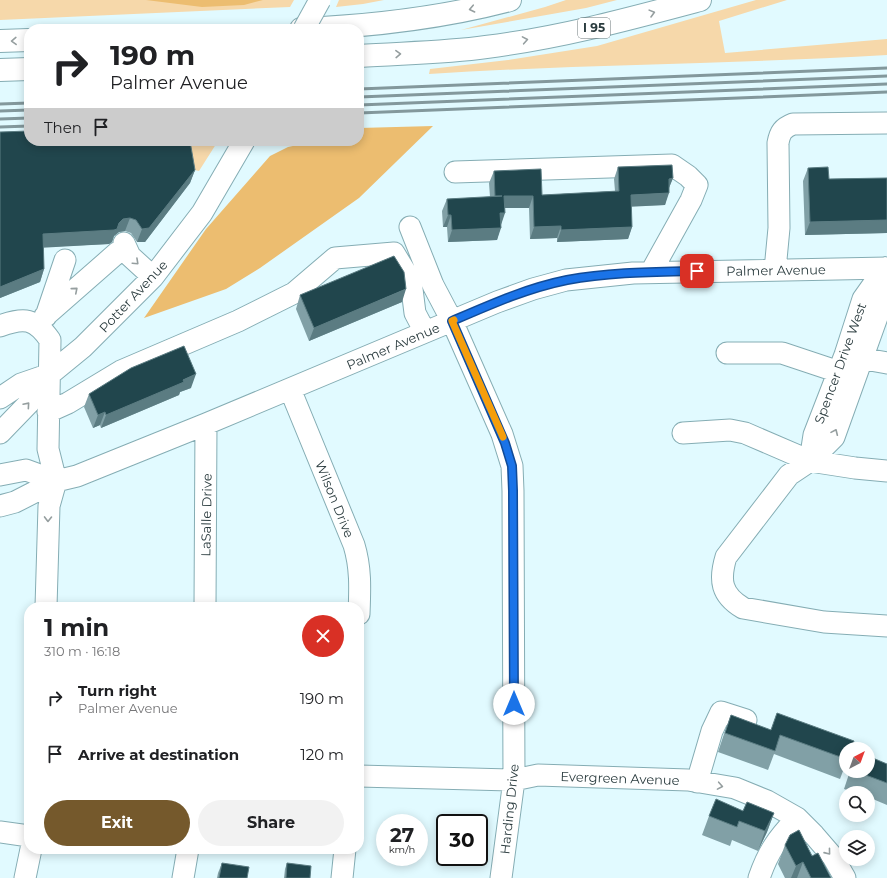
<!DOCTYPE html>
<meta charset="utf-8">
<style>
:root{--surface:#fff;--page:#f2f2f2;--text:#202124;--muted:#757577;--accent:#75592c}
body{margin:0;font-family:Montserrat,sans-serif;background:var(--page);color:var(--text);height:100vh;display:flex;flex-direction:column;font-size:15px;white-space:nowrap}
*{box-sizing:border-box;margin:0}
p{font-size:13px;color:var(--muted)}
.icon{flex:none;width:22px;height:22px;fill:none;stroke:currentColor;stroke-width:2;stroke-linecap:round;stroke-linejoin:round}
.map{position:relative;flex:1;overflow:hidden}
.sheet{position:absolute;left:24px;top:602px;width:340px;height:252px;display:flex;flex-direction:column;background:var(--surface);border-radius:16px;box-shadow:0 2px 10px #0003}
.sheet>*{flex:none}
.guide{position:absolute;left:24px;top:24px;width:340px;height:122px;border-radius:16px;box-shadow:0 2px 10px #0003;background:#fff;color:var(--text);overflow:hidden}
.needle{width:26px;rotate:41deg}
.fabs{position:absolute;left:839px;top:742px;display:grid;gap:8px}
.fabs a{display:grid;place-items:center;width:36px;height:36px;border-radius:50%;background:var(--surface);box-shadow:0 2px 10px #0003;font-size:20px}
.speed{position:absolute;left:376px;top:814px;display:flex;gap:8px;font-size:20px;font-weight:700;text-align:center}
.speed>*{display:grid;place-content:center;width:52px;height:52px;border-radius:50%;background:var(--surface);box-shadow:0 2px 10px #0003;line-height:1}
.speed small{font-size:10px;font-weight:400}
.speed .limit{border:2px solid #111;border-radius:6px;background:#fff;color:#111}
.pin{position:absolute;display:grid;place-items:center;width:34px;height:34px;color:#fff;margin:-17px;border-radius:8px;box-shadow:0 2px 6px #0006}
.me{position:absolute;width:44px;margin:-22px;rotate:0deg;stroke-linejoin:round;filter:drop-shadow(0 0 3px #0008)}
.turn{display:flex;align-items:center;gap:14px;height:84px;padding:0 20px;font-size:18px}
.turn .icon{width:52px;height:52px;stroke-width:2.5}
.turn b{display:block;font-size:28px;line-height:34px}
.then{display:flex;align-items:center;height:38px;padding:0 20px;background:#0003;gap:8px;font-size:15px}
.round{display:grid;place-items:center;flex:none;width:42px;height:42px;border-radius:21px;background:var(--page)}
.headline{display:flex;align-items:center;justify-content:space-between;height:68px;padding:0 20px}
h1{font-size:24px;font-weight:700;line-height:30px}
.cta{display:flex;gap:8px;margin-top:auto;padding:8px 20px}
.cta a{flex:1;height:46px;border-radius:24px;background:var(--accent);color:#fff;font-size:16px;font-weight:700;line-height:46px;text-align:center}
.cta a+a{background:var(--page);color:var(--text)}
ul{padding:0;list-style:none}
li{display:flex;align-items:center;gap:12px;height:56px;padding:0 20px}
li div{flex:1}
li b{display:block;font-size:15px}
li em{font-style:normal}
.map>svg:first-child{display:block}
.green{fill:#f6d8aa}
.forest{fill:#ecbd70}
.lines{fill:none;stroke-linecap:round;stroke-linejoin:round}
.minor-casing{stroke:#85adb4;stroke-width:23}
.highway-casing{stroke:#85adb4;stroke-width:24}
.minor{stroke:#fff;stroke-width:21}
.highway{stroke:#fff;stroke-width:22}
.rail{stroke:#83989c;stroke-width:3}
.minor-bridge-casing{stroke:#85adb4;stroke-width:23;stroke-linecap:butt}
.minor-bridge{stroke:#fff;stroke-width:21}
.wall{fill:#81a0a6}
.shaded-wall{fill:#5b7c82}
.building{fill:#21464d;stroke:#5b7c82}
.oneway{stroke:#959e9f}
.route-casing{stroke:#114b97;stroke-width:10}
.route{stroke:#1a73e8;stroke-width:7}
.slow{stroke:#f59e0b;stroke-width:7}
.labels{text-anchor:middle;stroke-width:4;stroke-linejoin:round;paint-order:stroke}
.shield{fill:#fff;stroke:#6b7679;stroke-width:1}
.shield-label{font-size:12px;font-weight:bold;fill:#2b3c3f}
.street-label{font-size:13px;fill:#2b3c3f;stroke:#fff}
</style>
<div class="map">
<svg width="887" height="878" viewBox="0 0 887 878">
<rect width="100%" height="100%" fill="#e1faff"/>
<!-- green -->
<path class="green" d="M 0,0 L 294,0 L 290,7 L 0,20 Z
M 339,0 L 384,0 L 363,4 L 336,7 Z
M 566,0 L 617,0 L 586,8 L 461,30 L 545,7 Z
M 756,0 L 787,0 L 719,21 L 725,53 L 887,39 L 887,55 C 735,64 582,64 429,74 L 430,69 L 508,60 L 597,46 Z
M 184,141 L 218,141 L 199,171 L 190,169 Z"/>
<!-- forest -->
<path class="forest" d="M 146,0 L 263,0 L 244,5 L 202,7 Z
M 433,126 L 359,198 L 260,268 L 226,289 L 144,318 L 206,229 L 270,156 L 288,147 L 312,142 L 310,141 L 359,141 L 359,128 Z"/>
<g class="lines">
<defs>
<path id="minor" d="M 455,172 L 672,165 L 688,176 L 697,185 L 691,200 L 651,272
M 410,227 L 433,285 L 452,321 L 502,434 L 512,466 L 513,491 L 514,780 L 501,878
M 124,243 L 130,256 L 153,277
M 885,268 L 886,292 L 834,437 L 810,461 L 789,475 L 726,557 C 719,580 721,595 743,608 L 824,622 L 887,626
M 775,270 L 779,228 L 778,143 C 780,132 783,128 793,124 L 887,123
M 45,316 L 118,252
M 46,316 L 65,260
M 0,326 C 24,317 35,318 50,340 L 48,449 L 56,481 L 49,506 L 46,607
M 727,353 L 782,353 L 839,372
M 848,356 L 887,363
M 290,389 L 354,545 C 361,568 360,589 359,614
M 0,398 L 21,384 L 50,374
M 48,412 L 68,403 L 121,371 L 238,321 L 294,293 L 335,258 L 394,253 L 411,281 L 415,313 L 425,332
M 0,433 L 29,403 L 50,374 L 83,347 L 153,277 L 202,213 L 244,141
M 683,433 L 730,430 L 745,433 L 810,461 L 855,468 L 887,471
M 810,461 L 814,435 L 845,355 L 863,299 L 885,268
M 0,475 L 26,470 L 56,481
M 0,506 L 15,502 L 56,481 L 77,476 L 206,424 L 497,302 L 533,289 L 566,280 L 633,273 L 887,268
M 205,607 L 206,424
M 359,776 L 514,780 L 538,775 L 688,780 L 735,788 L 767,801 L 797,818 L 814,835 L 833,857 L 845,878
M 697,782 L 712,731 L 721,712 L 746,720
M 0,832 L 29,836
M 25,878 L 31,849
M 183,878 L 188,849
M 342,878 L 345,849
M 759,878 C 768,852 777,839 797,818"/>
<path id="highway" d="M 301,29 C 372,26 442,18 510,0
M 0,41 L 29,40
M 359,56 C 401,53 444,53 486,47 C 559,38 629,19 700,0
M 0,70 L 29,69"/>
</defs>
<!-- minor casing -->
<use href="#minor" class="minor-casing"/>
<!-- highway casing -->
<use href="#highway" class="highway-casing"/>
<!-- minor -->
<use href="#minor" class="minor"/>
<!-- highway -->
<use href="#highway" class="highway"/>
<!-- rail -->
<path class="rail" d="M 359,89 L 887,68
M 359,97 L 887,76
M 0,104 L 29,103
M 359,105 L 887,84
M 0,111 L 29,110
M 359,113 L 887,92
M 0,119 L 29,118
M 0,127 L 29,126"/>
<defs>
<path id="minor-bridge" d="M 304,29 L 320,0"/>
</defs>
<!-- minor-bridge casing -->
<use href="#minor-bridge" class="minor-bridge-casing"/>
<!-- minor-bridge -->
<use href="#minor-bridge" class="minor-bridge"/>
</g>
<!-- wall -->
<path class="wall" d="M 0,132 L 29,141 L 195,170 L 190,183 L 145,242 L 137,242 L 131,233 L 125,231 L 119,232 L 114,236 L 112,242 L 109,244 L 44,247 L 44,269 L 40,282 L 0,298 Z
M 618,167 L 673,178 L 669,188 L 665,205 L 631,206 L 632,227 L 628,239 L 557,242 L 557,238 L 530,239 L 529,208 L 505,208 L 497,240 L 448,242 L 447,227 L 443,227 L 442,211 L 447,199 L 490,197 L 489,183 L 494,171 L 542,195 L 615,191 L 614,179 Z
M 808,168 L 829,179 L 887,178 L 887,233 L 805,235 L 803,181 Z
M 300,295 L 402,302 L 309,341 L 296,309 Z
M 191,388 L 180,392 L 179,395 L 101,428 L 100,425 L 93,428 L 84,407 L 89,394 Z
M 731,715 L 771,730 L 846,749 L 846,763 L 840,779 L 774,754 L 768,770 L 718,752 L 724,734 Z
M 887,764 L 887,805 L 868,797 L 868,793 L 856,793 L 844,789 L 850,771 L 868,771 Z
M 743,811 L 774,813 L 767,832 L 758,851 L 732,840 L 730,846 L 702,835 L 709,816 Z
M 785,845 L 812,856 L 831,878 L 785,878 L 778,864 Z
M 222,863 L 247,878 L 217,878 L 218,873 Z
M 287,863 L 310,878 L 284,878 L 285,869 Z"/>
<!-- shaded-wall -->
<path class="shaded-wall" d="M 195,170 L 190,183 L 145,242 L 137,242 L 142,229 Z
M 673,178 L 668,190 L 669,179 Z
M 669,193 L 665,205 L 626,207 L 631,195 Z
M 504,196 L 533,196 L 529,208 L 500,208 Z
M 500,213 L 505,213 L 501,225 Z
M 448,215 L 451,215 L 447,227 L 443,227 Z
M 130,218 L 125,231 L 119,232 L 114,236 L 112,242 L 109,244 L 38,248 L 43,234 L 119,223 L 123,219 Z
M 887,220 L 887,233 L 805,235 L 810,222 Z
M 561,226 L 557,238 L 530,239 L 534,227 Z
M 632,227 L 628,239 L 557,242 L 561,230 Z
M 501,228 L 497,240 L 448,242 L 452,230 Z
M 44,269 L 40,282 L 0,298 L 0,287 Z
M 406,289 L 402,302 L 309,341 L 314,328 Z
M 196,374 L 191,388 L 180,392 L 179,395 L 101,428 L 106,415 Z
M 105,412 L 100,425 L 93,428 L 98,415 Z
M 774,813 L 767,832 L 758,851 L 765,831 Z
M 803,862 L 797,878 L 791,878 L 796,866 Z"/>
<!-- building -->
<path class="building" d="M 29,131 L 29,141 L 190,141 L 195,170 L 149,228 L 142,229 L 136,220 L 130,218 L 123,219 L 119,223 L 117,229 L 114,230 L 43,234 L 44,269 L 0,287 L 0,132 Z
M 672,165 L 673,178 L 669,179 L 669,193 L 631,195 L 632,227 L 561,230 L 561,226 L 534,227 L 533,196 L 504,196 L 505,213 L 500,213 L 501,228 L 452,230 L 451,215 L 448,215 L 447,199 L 502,196 L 495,196 L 494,171 L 541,169 L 542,195 L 619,191 L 618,167 Z
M 828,167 L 829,179 L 887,178 L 887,220 L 810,222 L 808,168 Z
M 394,256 L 404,272 L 406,289 L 314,328 L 300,295 Z
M 184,346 L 196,374 L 183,380 L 184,382 L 106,415 L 105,412 L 98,415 L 89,394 L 131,368 Z
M 777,713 L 854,741 L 851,749 L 846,749 L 846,759 L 780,735 L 775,751 L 725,733 L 731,715 L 771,730 Z
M 868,756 L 887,764 L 887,783 L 855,771 L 868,771 Z
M 716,799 L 743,811 L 747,802 L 774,813 L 765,831 L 739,821 L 737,827 L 709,816 Z
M 799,830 L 812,856 L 818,853 L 831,878 L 811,878 L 803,862 L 796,866 L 785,845 L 790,835 Z
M 222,863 L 249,867 L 247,878 L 219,878 Z
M 287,863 L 311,866 L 310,878 L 286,878 Z"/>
<!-- one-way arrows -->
<defs><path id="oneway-chevron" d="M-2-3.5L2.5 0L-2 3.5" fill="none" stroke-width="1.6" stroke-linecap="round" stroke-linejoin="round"/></defs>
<g class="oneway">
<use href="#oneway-chevron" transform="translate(472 9) rotate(168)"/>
<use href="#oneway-chevron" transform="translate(652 13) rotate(-15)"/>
<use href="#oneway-chevron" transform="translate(525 40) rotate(-10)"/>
<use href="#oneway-chevron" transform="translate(14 41) rotate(178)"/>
<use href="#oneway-chevron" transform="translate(398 54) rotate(-2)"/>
<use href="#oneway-chevron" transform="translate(136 262) rotate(43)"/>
<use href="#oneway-chevron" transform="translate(75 290) rotate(-41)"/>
<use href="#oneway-chevron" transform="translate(27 405) rotate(-49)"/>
<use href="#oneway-chevron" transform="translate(835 432) rotate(-66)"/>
<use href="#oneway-chevron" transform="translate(48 519) rotate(91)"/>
<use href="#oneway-chevron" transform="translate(720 786) rotate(10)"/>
<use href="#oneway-chevron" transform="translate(828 852) rotate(51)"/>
</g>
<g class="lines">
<defs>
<path id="route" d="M 514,704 L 513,491 L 512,466 L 505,443 L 452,321 C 489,305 527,288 567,280 C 610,272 654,272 697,271"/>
</defs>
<!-- route casing -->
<use href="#route" class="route-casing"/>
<!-- route -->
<use href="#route" class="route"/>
<!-- slow -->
<path class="slow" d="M 454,320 L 452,321 L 503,437"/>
</g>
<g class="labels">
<!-- shield labels -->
<rect class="shield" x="578" y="18" width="32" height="20" rx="3"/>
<g class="shield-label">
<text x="594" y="32">I 95</text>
</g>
<!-- street labels -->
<g class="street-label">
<text transform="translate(776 270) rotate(-1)" y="5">Palmer Avenue</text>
<text transform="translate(133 296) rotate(-47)" y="5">Potter Avenue</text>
<text transform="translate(393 346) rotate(-23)" y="5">Palmer Avenue</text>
<text transform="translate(840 363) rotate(-70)" y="5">Spencer Drive West</text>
<text transform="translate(335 499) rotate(68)" y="5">Wilson Drive</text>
<text transform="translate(206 515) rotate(-89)" y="5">LaSalle Drive</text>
<text transform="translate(620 778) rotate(2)" y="5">Evergreen Avenue</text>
<text transform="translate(509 809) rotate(-84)" y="5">Harding Drive</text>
</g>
</g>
</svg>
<div class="fabs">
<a><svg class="needle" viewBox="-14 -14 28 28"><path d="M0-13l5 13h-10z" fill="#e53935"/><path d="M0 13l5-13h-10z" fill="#757577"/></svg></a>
<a><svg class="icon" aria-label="search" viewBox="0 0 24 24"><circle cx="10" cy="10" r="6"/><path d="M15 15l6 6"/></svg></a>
<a><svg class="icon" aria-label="layers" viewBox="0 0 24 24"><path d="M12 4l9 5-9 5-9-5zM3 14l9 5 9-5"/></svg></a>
</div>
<div class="speed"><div>27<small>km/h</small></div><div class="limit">30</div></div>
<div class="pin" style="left:697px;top:271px;background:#d93025"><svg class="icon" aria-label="arrive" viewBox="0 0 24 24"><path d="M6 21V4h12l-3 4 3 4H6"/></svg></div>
<svg class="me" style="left:514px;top:704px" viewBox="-20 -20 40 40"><circle r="19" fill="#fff"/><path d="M0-13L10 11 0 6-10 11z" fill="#1a73e8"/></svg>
<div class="guide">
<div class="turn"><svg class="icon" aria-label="right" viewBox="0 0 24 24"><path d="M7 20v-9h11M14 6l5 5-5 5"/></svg><div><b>190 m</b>Palmer Avenue</div></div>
<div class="then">Then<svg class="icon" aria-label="arrive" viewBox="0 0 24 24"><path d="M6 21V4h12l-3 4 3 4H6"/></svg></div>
</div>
<section class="sheet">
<div class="headline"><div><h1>1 min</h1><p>310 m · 16:18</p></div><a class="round" style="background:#d93025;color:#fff"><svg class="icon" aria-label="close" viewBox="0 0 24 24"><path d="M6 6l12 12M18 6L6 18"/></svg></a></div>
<ul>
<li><svg class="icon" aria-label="right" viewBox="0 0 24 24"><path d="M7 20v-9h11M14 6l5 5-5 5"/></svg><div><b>Turn right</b><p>Palmer Avenue</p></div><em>190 m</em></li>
<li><svg class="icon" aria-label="arrive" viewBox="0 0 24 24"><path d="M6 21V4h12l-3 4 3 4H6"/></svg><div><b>Arrive at destination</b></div><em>120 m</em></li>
</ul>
<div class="cta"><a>Exit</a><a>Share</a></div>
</section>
</div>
